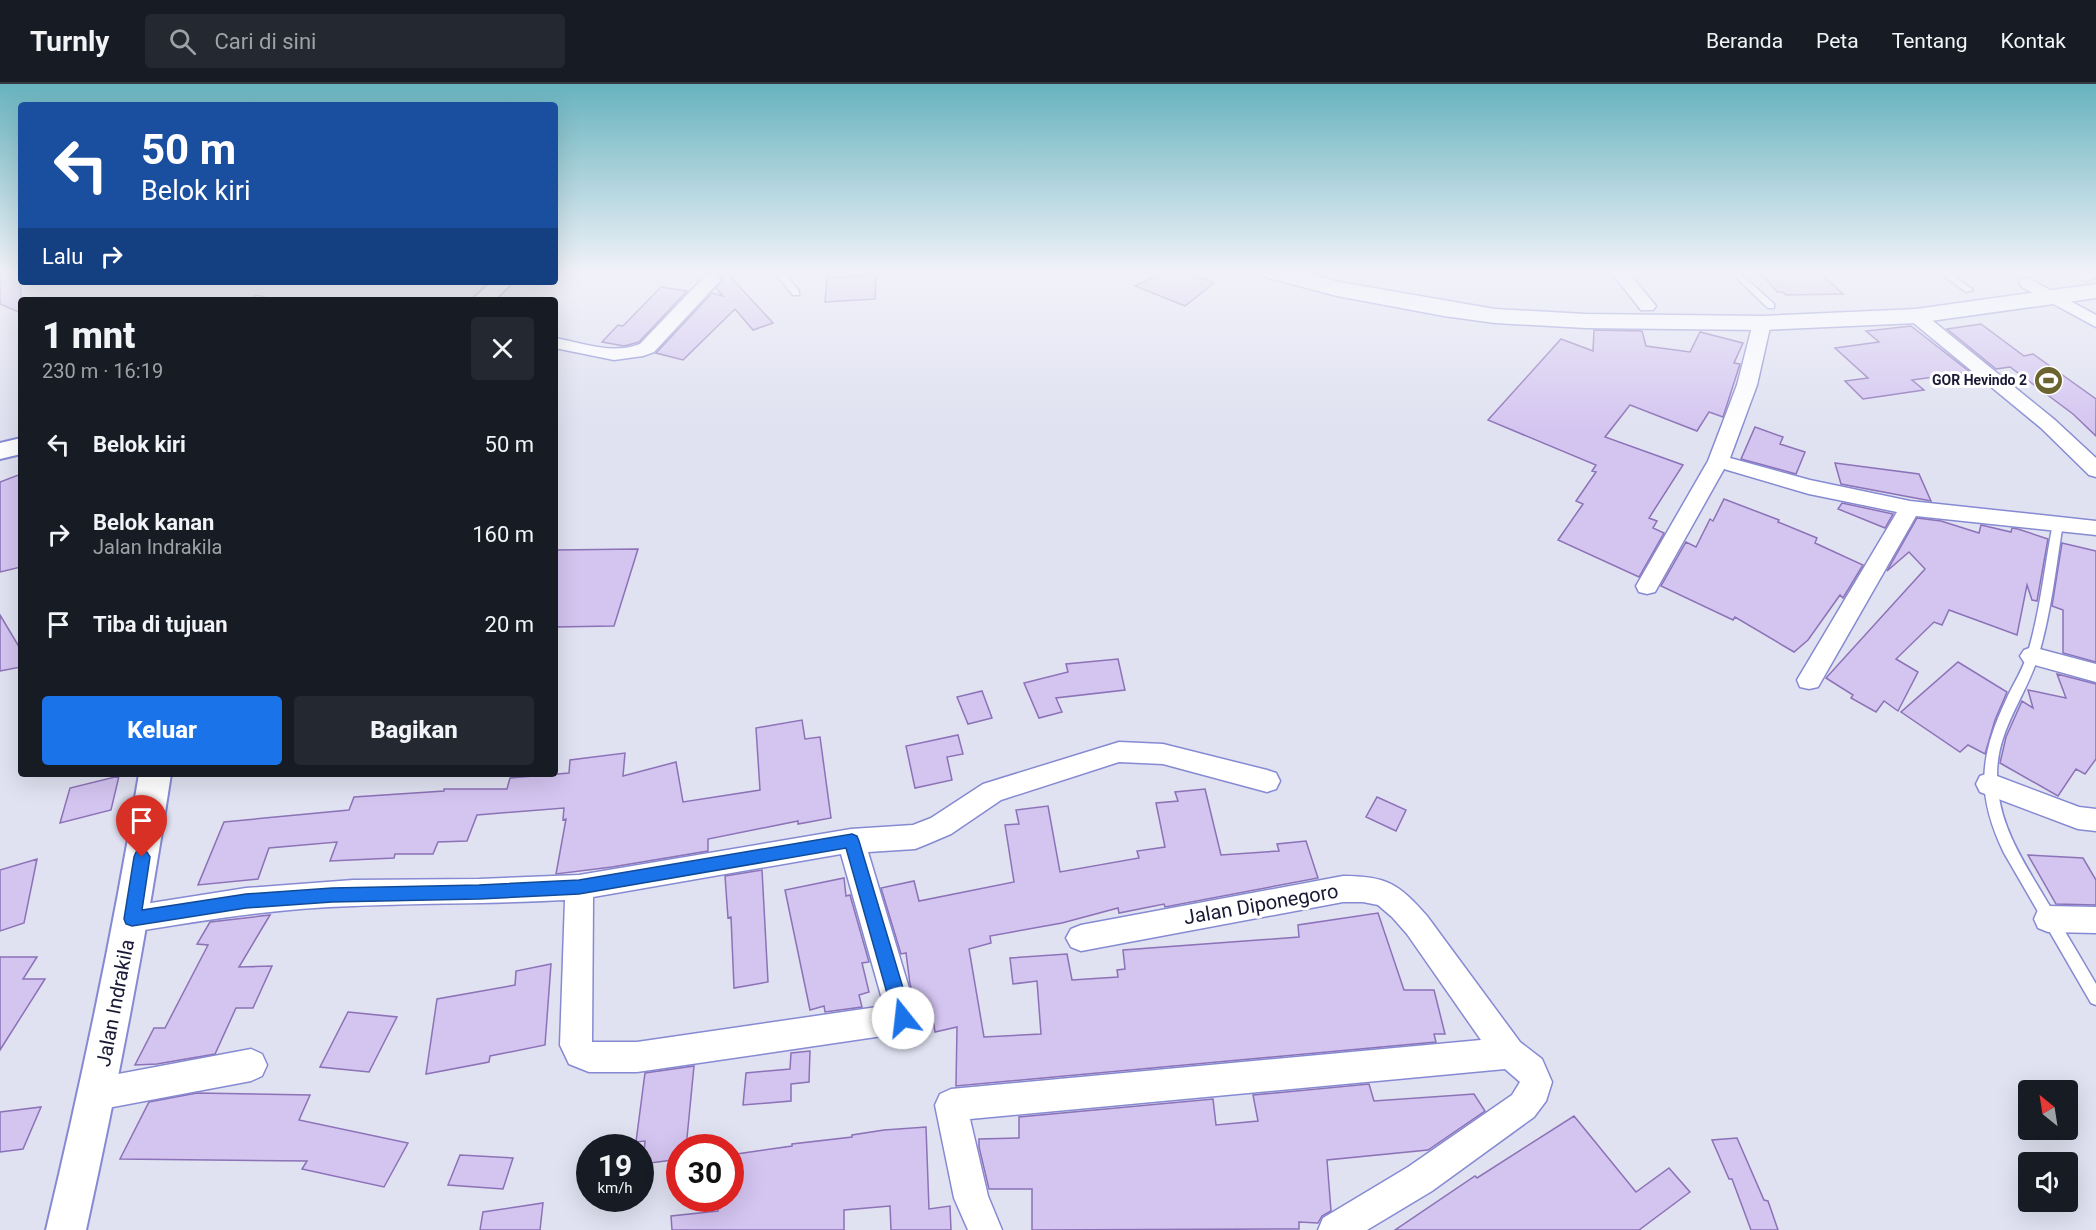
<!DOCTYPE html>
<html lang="id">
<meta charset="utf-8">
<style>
:root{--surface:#171b24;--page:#242831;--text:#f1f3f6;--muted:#9ea1a6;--line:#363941;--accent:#1a73e8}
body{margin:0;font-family:Roboto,sans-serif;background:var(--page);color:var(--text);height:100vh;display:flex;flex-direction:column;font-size:22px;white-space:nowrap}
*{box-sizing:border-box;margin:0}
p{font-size:20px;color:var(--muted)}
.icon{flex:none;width:33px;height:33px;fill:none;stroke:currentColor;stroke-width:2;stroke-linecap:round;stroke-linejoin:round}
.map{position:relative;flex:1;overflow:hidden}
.side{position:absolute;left:18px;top:213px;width:540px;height:480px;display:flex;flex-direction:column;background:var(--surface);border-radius:6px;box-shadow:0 6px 24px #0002}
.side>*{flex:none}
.top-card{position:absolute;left:18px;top:18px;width:540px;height:183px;border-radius:6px;box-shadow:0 6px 24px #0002;background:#1a4fa0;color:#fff;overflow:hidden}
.needle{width:39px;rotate:330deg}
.tools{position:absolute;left:2018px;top:996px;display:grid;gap:12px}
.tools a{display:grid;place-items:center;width:60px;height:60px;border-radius:6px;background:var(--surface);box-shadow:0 6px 24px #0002;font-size:30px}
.speed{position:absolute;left:576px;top:1050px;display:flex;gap:12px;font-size:30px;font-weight:700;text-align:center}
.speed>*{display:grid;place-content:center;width:78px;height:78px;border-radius:50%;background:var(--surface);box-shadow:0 6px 24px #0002;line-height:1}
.speed small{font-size:15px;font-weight:400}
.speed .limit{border:9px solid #d22;background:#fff;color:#111}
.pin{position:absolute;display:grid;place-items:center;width:51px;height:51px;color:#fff;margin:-62px -26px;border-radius:50% 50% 50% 0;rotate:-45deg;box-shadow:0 0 6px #0007}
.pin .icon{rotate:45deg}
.me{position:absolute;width:66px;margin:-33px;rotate:344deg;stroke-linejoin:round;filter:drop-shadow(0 0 4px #0008)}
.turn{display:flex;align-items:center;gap:21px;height:126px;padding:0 24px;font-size:27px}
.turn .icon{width:78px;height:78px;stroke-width:2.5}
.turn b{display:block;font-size:42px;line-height:51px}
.then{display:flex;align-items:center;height:57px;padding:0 24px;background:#0003;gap:12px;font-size:22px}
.round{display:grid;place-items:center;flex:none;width:63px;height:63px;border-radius:6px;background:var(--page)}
.headline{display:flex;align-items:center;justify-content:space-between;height:102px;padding:0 24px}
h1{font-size:36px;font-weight:800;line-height:45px}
.cta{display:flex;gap:12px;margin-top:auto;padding:12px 24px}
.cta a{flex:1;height:69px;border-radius:6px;background:var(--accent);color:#fff;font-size:24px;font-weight:800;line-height:69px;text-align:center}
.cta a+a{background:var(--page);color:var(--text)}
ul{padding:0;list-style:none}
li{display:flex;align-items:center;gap:18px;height:90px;padding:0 24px}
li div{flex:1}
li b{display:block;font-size:22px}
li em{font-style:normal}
header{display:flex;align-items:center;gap:36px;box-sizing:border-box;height:84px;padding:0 30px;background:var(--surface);border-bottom:2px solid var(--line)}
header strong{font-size:28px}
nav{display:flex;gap:33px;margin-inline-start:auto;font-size:21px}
.search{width:420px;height:54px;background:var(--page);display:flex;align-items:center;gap:15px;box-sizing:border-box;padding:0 21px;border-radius:6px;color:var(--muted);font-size:22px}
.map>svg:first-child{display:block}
.building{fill:#d3c4f0;stroke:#8c72b7;stroke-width:1.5}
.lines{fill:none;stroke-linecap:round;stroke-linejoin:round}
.service-casing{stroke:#868ad2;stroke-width:3}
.minor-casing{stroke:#868ad2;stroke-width:3}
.tertiary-casing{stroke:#868ad2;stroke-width:4}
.trunk-casing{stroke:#868ad2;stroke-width:3}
.service{fill:#fff;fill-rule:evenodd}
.minor{fill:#fff;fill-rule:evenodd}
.tertiary{fill:#fff;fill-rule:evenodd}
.trunk{fill:#fff;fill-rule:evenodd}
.route{fill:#1a73e8;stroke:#114b97;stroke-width:1.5}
.labels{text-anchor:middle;stroke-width:6;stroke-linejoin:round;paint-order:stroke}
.far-poi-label{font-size:14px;font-weight:bold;fill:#1a1a36;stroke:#fff;text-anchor:end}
.near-street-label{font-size:20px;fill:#1a1a36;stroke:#fff}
</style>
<header>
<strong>Turnly</strong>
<div class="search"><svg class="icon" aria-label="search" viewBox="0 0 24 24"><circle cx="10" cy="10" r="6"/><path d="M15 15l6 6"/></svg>Cari di sini</div>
<nav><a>Beranda</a><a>Peta</a><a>Tentang</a><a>Kontak</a></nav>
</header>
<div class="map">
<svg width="2096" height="1146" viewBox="0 0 2096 1146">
<rect width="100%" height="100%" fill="#e0e1f1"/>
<!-- building -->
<path class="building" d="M 0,188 L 21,188 L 21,198 L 26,198 L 19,203 L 21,204 L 21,229 L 0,220 Z
M 714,188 L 726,188 L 773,239 L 753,246 L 735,225 L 683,276 L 656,269 L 712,209 L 723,212 L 716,204 L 722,195 Z
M 1164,188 L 1186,188 L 1214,199 L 1185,222 L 1135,202 Z
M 1760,188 L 1819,188 L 1843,210 L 1786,211 L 1783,208 L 1777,208 Z
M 876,191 L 875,215 L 825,218 L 827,194 Z
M 661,203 L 687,207 L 639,258 L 624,262 L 602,258 L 618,241 L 623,242 Z
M 1981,240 L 2024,272 L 2033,270 L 2096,315 L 2096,352 L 2073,330 L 2010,283 L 1996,285 L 1947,245 Z
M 1911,242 L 1970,288 L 1912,296 L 1924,306 L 1863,315 L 1845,297 L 1868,294 L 1835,264 L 1879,258 L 1866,247 Z
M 1594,246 L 1642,247 L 1646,262 L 1690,268 L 1700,248 L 1743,259 L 1734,279 L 1740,280 L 1723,333 L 1709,328 L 1697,347 L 1630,321 L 1605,353 L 1683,381 L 1649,434 L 1657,437 L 1653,444 L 1664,449 L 1639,493 L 1558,456 L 1583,420 L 1576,417 L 1596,388 L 1592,387 L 1596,381 L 1488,336 L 1561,255 L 1593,267 Z
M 1755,343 L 1783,353 L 1780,360 L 1805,368 L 1796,390 L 1741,375 Z
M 1835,379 L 1919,390 L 1931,417 L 1841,400 Z
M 21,390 L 21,483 L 0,488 L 0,398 Z
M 1724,415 L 1779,436 L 1778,438 L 1817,454 L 1815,459 L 1863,481 L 1843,514 L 1840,511 L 1808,556 L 1794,568 L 1735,533 L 1733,536 L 1661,502 L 1686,458 L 1696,463 L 1710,435 L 1713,437 Z
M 1842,419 L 1893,430 L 1885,444 L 1838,425 Z
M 1917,434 L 1941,437 L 1979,449 L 1981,441 L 2011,448 L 2012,444 L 2018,445 L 2048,455 L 2037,517 L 2032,516 L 2027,501 L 2017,551 L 1949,526 L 1942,541 L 1934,538 L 1896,575 L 1918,588 L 1898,627 L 1884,617 L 1876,628 L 1851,614 L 1853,611 L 1826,594 L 1925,485 L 1909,468 L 1887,487 Z
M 2062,459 L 2096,467 L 2096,578 L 2063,569 L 2063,526 L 2052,522 Z
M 638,465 L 614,542 L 555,543 L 555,466 Z
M 0,531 L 21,566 L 21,583 L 0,587 Z
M 1118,575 L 1125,606 L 1056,614 L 1062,628 L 1039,634 L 1024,599 L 1068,588 L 1066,580 Z
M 1958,578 L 2007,608 L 1995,636 L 1985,670 L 1968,661 L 1960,668 L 1901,628 Z
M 2057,590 L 2096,600 L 2096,675 L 2085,690 L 2076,685 L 2058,712 L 2000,679 L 2006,653 L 2022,617 L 2033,624 L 2028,606 L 2066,614 Z
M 982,607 L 992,634 L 968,640 L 957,613 Z
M 802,636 L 805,655 L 820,653 L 831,734 L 798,740 L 798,737 L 708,755 L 708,767 L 612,783 L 556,790 L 566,735 L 563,736 L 564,724 L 477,731 L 467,757 L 438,758 L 433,770 L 395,770 L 394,774 L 330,777 L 337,758 L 269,764 L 258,795 L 198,801 L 224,738 L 349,726 L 354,713 L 444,707 L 444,705 L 507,705 L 510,694 L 569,689 L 570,676 L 625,669 L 623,692 L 676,678 L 683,718 L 760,706 L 756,644 Z
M 958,651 L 963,670 L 947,673 L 952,696 L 915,704 L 906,662 Z
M 119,692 L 111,726 L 60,739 L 70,704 Z
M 1205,705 L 1221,771 L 1279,767 L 1277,760 L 1306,757 L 1318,794 L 1165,823 L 1164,820 L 1119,829 L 1118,824 L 1062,839 L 990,852 L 991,859 L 969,865 L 984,953 L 1041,950 L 1037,897 L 1013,900 L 1010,874 L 1067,870 L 1072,896 L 1118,893 L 1117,886 L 1125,885 L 1123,866 L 1299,853 L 1298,841 L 1378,829 L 1404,906 L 1434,906 L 1445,950 L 1434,950 L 1436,958 L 956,1002 L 957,943 L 935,948 L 933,936 L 918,939 L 920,933 L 910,900 L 906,869 L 901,870 L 881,804 L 914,797 L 919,817 L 1014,798 L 1005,741 L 1019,740 L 1016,726 L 1048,722 L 1060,788 L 1139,774 L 1137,767 L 1165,763 L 1156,719 L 1178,717 L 1175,708 Z
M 1377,713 L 1406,726 L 1396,747 L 1366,733 Z
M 2028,771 L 2083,774 L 2096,796 L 2096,821 L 2056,820 Z
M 37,775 L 24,839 L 0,847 L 0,786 Z
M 762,786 L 768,898 L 734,904 L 731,833 L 728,834 L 725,792 Z
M 844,794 L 846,812 L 850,811 L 869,878 L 862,879 L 869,908 L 859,911 L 862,923 L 825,928 L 824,922 L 810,926 L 785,806 Z
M 270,831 L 239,883 L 272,882 L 253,924 L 236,924 L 215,970 L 157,980 L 135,981 L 154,944 L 165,944 L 208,861 L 197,860 L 210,838 Z
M 0,873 L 37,873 L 23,895 L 45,895 L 0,966 Z
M 551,880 L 545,961 L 490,972 L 489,978 L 426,990 L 437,915 L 515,901 L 516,887 Z
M 348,928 L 397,933 L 369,988 L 320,983 Z
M 810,967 L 809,998 L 791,1000 L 791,1017 L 743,1021 L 746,989 L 790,985 L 791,969 Z
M 694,982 L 686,1064 L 680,1064 L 680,1075 L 643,1080 L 645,1057 L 636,1058 L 645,989 Z
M 1369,1000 L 1374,1017 L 1474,1010 L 1485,1027 L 1428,1066 L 1327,1076 L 1331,1127 L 1322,1132 L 1318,1139 L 1299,1138 L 1299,1145 L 1032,1146 L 1032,1105 L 989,1105 L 979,1063 L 979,1055 L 1019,1054 L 1019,1033 L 1213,1015 L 1216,1041 L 1258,1037 L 1253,1011 Z
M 197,1009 L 310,1011 L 299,1036 L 408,1059 L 384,1103 L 302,1085 L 307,1077 L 120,1075 L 149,1018 Z
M 41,1023 L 23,1065 L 0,1068 L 0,1028 Z
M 1574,1032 L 1636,1108 L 1669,1084 L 1690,1108 L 1639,1146 L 1395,1146 L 1475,1092 L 1477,1094 Z
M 926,1043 L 929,1125 L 950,1122 L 951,1146 L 891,1146 L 890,1122 L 844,1126 L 844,1146 L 672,1146 L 671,1132 L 718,1127 L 718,1114 L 730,1114 L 730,1071 L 792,1062 L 792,1060 L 852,1053 L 852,1051 L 884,1046 Z
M 1737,1054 L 1764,1116 L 1768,1117 L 1778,1146 L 1751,1146 L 1732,1095 L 1729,1095 L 1712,1056 Z
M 460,1071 L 513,1074 L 503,1105 L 448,1101 Z
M 543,1119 L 540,1146 L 480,1146 L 483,1128 Z"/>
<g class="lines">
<defs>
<path id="service" d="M 774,188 L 783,188 L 799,207 L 799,211 L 793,211 Z
M 1730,188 L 1739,188 L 1774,220 L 1774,224 L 1768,224 Z
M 1938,188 L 1948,188 L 1973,206 L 1966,208 Z
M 257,212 L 265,214 L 266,216 L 253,216 L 254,213 Z
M 2058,435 L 2063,439 C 2056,483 2051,530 2038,573 C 2023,620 1991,652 1998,706 C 2002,746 2025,780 2045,814 C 2062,842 2079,871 2096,900 L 2096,921 L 2091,919 L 2004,769 C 1976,711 1979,673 2006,616 C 2012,602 2021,589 2026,574 C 2040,531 2044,484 2053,439 Z"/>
<path id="minor" d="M 1611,188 L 1628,188 L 1656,222 L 1653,226 L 1641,226 Z
M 2074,188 L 2094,188 L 2096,193 L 2088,197 L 2082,196 Z
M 711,191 L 717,192 L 720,196 L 717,200 L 654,268 L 643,272 L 614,276 L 555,264 L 555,254 C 582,259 613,271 640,260 L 705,192 Z
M 2028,194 L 2096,231 L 2096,243 L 2022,203 L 2019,199 L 2022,195 Z
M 1916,227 L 1922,228 L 2055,336 L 2096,374 L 2096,393 L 2089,391 L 2041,344 L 1910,236 L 1907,232 L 1910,228 Z
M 1762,234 L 1768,235 L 1771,239 L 1757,301 L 1730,374 L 1810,396 L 1910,417 L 2096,437 L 2096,451 L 1916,432 L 1818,603 L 1809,605 L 1800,603 L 1797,596 L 1897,428 L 1809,410 L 1724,385 L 1655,508 L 1647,510 L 1639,508 L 1636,502 L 1708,377 L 1737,301 L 1753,239 L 1756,235 Z
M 2032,563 L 2096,580 L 2096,598 L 2024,578 L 2020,572 L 2024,566 Z
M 1119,658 L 1163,660 L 1267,686 L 1276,689 L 1280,697 L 1276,705 L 1267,708 L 1163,680 L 1119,678 L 1001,716 L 951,750 L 925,761 L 915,765 L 868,768 L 918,934 L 914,944 L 903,949 L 637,988 L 589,988 L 569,980 L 560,961 L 565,816 C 494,820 424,819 354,822 C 279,824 206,836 132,848 L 122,844 L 118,835 L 122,826 L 132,822 L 246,804 L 353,796 L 479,795 L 579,791 L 851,745 L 913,741 L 931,734 L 983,700 ZM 841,770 L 884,922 L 637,958 L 592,958 L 593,813 Z
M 1989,689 L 2079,723 L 2096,725 L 2096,747 L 2078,745 L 1980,708 L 1976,700 L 1980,692 Z
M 1343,792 C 1387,792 1399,800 1427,832 L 1520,958 L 1542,975 L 1552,998 L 1546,1017 L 1534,1033 L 1432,1107 L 1367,1146 L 1318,1146 L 1323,1134 L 1408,1083 L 1512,1011 L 1520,998 L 1505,985 L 970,1035 L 988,1112 L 1002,1146 L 968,1146 L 954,1114 L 935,1021 L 940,1010 L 951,1005 L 1481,956 L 1407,850 L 1392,833 L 1378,821 L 1363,818 L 1343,818 L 1081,867 L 1071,863 L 1066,854 L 1071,845 L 1081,841 Z
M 2048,822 L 2096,823 L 2096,849 L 2048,848 L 2038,844 L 2034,835 L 2038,826 Z
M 251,965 L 262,970 L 267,981 L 262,992 L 251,997 L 97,1026 L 86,1021 L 81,1010 L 86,999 L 97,994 Z"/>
<path id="tertiary" d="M 491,198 L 513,198 L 494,216 L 472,216 Z
M 21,354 L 21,370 L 0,375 L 0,359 Z
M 139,690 L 171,690 C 148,843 119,995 86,1146 L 46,1146 C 82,995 114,843 139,690 Z"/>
<path id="trunk" d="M 1261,188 L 1300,188 L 1339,198 L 1495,225 L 1586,230 L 1762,232 L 1916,225 L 2096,200 L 2096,214 L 1916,239 L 1762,246 L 1586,244 L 1495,239 L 1444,232 L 1337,212 L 1265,193 Z"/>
</defs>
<!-- service casing -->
<use href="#service" class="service-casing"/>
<!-- minor casing -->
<use href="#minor" class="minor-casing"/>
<!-- tertiary casing -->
<use href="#tertiary" class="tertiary-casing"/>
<!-- trunk casing -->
<use href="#trunk" class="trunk-casing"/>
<!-- service -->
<use href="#service" class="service"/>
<!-- minor -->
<use href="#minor" class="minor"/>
<!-- tertiary -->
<use href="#tertiary" class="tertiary"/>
<!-- trunk -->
<use href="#trunk" class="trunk"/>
</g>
<!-- sky -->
<linearGradient id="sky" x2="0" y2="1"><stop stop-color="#67b3be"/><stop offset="0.54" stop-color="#f1f2f9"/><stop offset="1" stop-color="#f1f2f9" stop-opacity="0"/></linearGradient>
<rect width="2096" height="348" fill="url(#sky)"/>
<!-- route -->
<path class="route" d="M 852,750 L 857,752 L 859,757 L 912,934 L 909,940 L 903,943 L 897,940 L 894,934 L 846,764 L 579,810 L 479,815 L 332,818 L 246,824 L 132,842 L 126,840 L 124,835 L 134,773 L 136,768 L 142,766 L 147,768 L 150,773 L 142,826 L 246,810 L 332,804 L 479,801 L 579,796 Z"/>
<!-- icons -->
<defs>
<symbol id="stadium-disc" viewBox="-11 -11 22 22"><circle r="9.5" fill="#6b6330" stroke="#fff"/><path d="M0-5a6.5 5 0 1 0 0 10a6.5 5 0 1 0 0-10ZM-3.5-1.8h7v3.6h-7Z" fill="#fff"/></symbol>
</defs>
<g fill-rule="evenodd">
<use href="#stadium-disc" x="2032" y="280" width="33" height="33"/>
</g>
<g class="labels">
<!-- far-poi labels -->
<g class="far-poi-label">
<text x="2027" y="301">GOR Hevindo 2</text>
</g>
<!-- near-street labels -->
<g class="near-street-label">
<text transform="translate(1261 820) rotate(-10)" y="7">Jalan Diponegoro</text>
<text transform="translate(115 919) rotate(-79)" y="7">Jalan Indrakila</text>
</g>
</g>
</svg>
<div class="tools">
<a><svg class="needle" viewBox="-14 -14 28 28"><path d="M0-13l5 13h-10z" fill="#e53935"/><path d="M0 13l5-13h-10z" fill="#9ea1a6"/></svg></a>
<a><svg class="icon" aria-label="sound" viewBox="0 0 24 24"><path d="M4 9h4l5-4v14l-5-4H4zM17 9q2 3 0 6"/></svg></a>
</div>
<div class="speed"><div>19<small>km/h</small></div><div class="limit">30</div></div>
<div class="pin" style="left:142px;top:773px;background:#d93025"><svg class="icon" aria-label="arrive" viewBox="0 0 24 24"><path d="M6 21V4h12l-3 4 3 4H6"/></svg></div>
<svg class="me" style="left:903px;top:934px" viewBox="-20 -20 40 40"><circle r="19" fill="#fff"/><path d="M0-13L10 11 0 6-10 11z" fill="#1a73e8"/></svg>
<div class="top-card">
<div class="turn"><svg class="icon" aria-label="left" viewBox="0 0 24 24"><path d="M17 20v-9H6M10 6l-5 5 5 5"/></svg><div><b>50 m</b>Belok kiri</div></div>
<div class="then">Lalu<svg class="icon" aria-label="right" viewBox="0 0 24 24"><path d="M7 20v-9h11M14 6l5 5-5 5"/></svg></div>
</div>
<section class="side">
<div class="headline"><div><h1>1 mnt</h1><p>230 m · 16:19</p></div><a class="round"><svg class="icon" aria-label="close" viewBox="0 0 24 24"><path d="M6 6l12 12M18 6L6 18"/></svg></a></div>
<ul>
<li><svg class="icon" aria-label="left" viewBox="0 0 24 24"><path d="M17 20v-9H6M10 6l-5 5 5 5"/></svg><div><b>Belok kiri</b></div><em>50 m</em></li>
<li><svg class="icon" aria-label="right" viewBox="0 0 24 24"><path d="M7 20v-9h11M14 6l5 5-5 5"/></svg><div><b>Belok kanan</b><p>Jalan Indrakila</p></div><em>160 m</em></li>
<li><svg class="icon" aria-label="arrive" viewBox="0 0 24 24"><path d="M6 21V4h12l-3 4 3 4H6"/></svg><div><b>Tiba di tujuan</b></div><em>20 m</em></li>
</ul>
<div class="cta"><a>Keluar</a><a>Bagikan</a></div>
</section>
</div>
